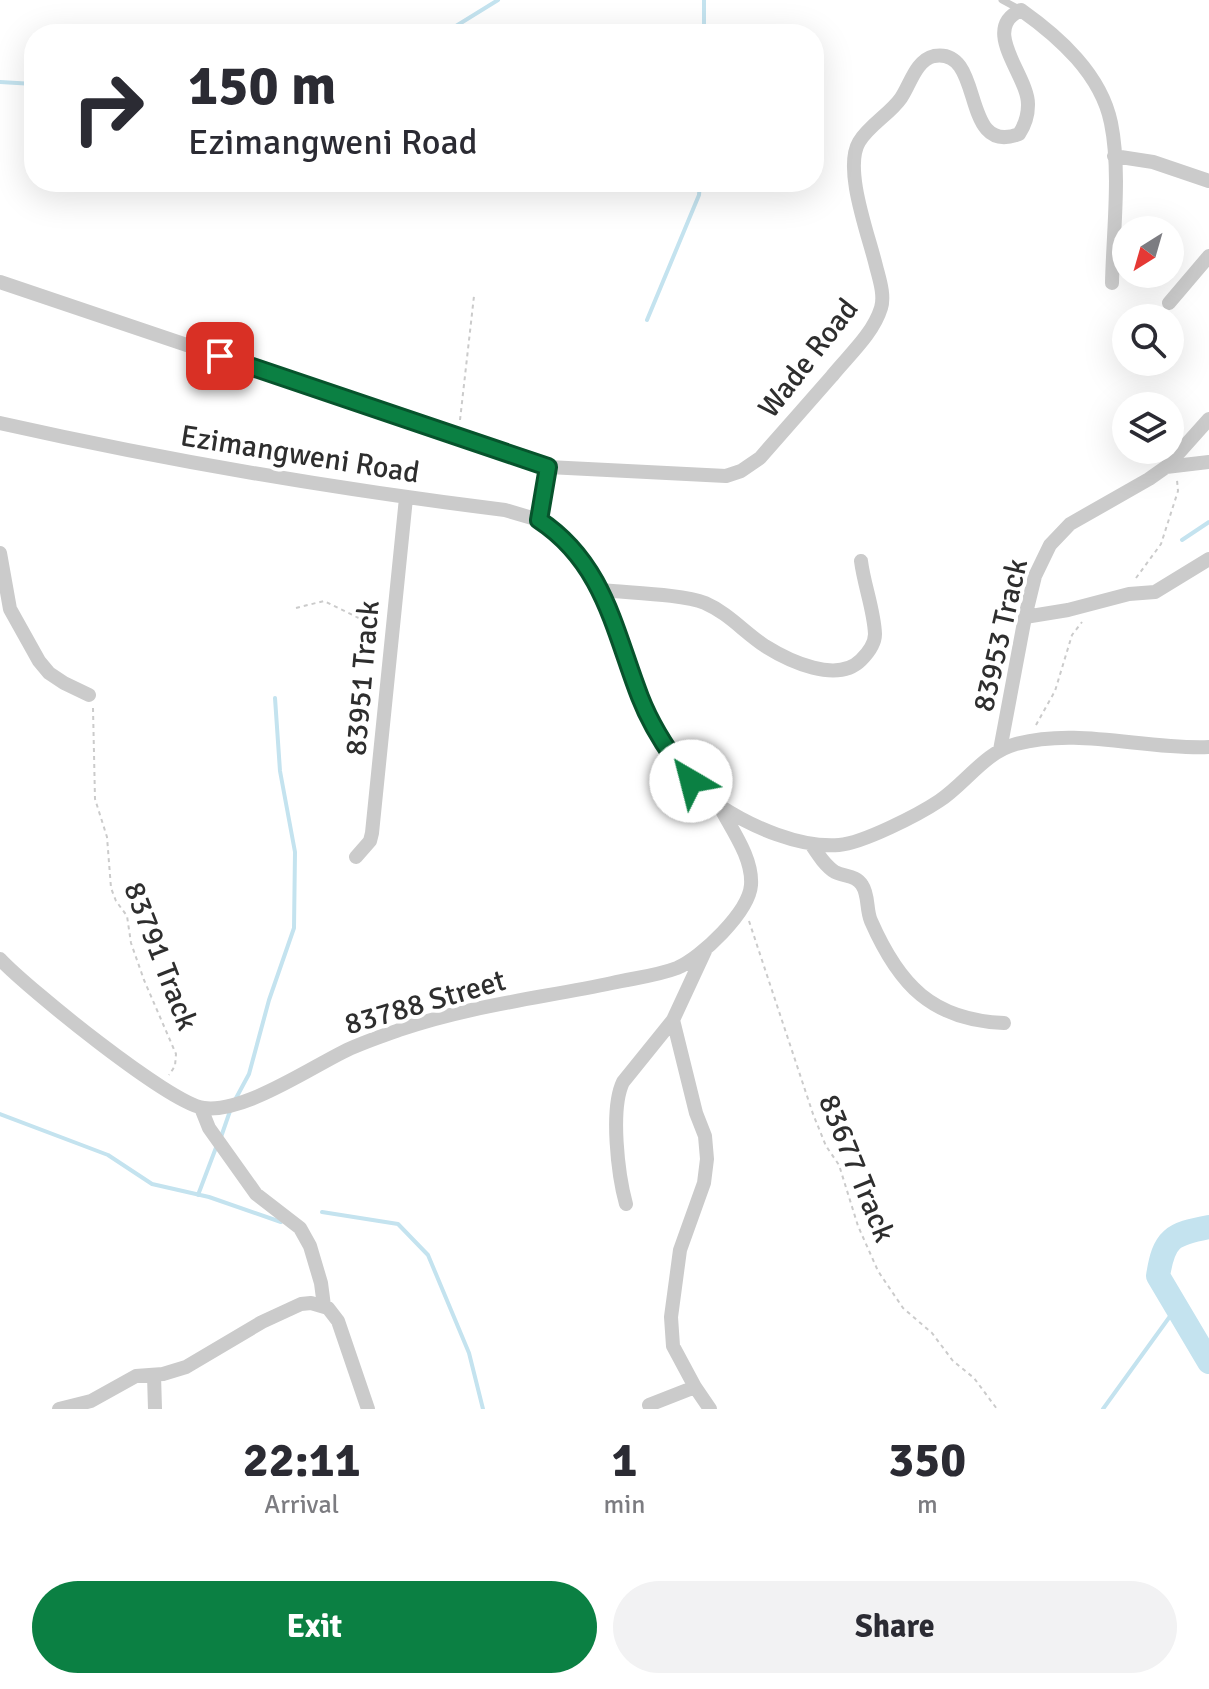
<!DOCTYPE html>
<style>
:root{--surface:#fff;--page:#f2f2f3;--text:#2b2b33;--muted:#7c7c81;--accent:#0b8043}
body{margin:0;font-family:Signika,sans-serif;background:var(--page);color:var(--text);height:100vh;display:flex;flex-direction:column;font-size:30px;white-space:nowrap}
*{box-sizing:border-box;margin:0}
p{font-size:26px;color:var(--muted)}
.icon{flex:none;width:44px;height:44px;fill:none;stroke:currentColor;stroke-width:2;stroke-linecap:round;stroke-linejoin:round}
.map{position:relative;height:1409px;overflow:hidden}
.sheet{display:flex;flex-direction:column;background:var(--surface);flex:1}
.sheet>*{flex:none}
.top-card{position:absolute;left:24px;top:24px;width:800px;height:168px;border-radius:32px;box-shadow:0 8px 32px #0002;background:#fff;color:var(--text);overflow:hidden}
.needle{width:52px;rotate:217deg}
.tools{position:absolute;left:1112px;top:216px;display:grid;gap:16px}
.tools a{display:grid;place-items:center;width:72px;height:72px;border-radius:50%;background:var(--surface);box-shadow:0 8px 32px #0002;font-size:40px}
.pin{position:absolute;display:grid;place-items:center;width:68px;height:68px;color:#fff;margin:-34px;border-radius:16px;box-shadow:0 4px 12px #0006}
.me{position:absolute;width:88px;margin:-44px;rotate:323deg;stroke-linejoin:round;filter:drop-shadow(0 0 6px #0008)}
.turn{display:flex;align-items:center;gap:28px;height:168px;padding:0 32px;font-size:36px}
.turn .icon{width:104px;height:104px;stroke-width:2.5}
.turn b{display:block;font-size:56px;line-height:68px}
.eta{display:flex;justify-content:space-evenly;align-items:center;height:136px;text-align:center}
.eta b{font-size:48px;font-weight:800;line-height:56px}
.cta{display:flex;gap:16px;margin-top:auto;padding:16px 32px}
.cta a{flex:1;height:92px;border-radius:48px;background:var(--accent);color:#fff;font-size:32px;font-weight:800;line-height:92px;text-align:center}
.cta a+a{background:var(--page);color:var(--text)}
.map>svg:first-child{display:block}
.lines{fill:none;stroke-linecap:round;stroke-linejoin:round}
.stream{stroke:#c4e3ef;stroke-width:4}
.river{stroke:#c4e3ef;stroke-width:24}
.path{stroke:#cbcbcb;stroke-width:2;stroke-dasharray:4 4;stroke-linecap:butt}
.lane{stroke:#cbcbcb;stroke-width:7}
.street{stroke:#cbcbcb;stroke-width:14}
.route-casing{stroke:#07532c;stroke-width:20}
.route{stroke:#0b8043;stroke-width:14}
.labels{text-anchor:middle;stroke-width:8;stroke-linejoin:round;paint-order:stroke}
.street-label{font-size:30px;fill:#2e2e2e;stroke:#fff}
</style>
<div class="map">
<svg width="1209" height="1409" viewBox="0 0 1209 1409">
<rect width="100%" height="100%" fill="#fff"/>
<g class="lines">
<!-- stream -->
<path class="stream" d="M 704,0 L 704,34
M 443,34 L 498,0
M 0,82 L 34,84
M 647,320 L 699,195 L 700,182
M 1182,540 L 1209,522
M 235,1100 L 249,1074 L 269,1000 L 294,928 L 295,852 L 280,771 L 275,698
M 0,1114 L 108,1155 L 152,1184 L 209,1197 L 281,1222
M 221,1137 L 230,1111
M 198,1195 L 217,1145
M 322,1212 L 398,1224 L 428,1255 L 469,1353 L 483,1409
M 1103,1409 L 1176,1308"/>
<!-- river -->
<path class="river" d="M 1209,1227 C 1172,1234 1164,1238 1158,1276 L 1209,1362"/>
<!-- path -->
<path class="path" d="M 460,420 L 474,296
M 1136,578 L 1161,544 L 1178,491 L 1177,480
M 296,608 L 324,601 L 377,627
M 93,708 L 95,799 L 107,837 L 111,888 L 116,901 L 127,916 L 131,943 L 144,980 L 176,1054 L 175,1066 L 169,1075
M 1036,725 L 1055,691 L 1072,635 L 1082,622
M 749,921 L 813,1114 L 826,1146 L 839,1165 L 858,1226 L 878,1271 L 903,1308 L 932,1333 L 953,1361 L 974,1378 L 997,1409"/>
<!-- lane -->
<path class="lane" d="M 1002,0 L 1021,10"/>
<!-- street -->
<path class="street" d="M 1114,156 L 1153,162 L 1209,181
M 0,282 L 548,467 L 726,476 L 741,471 L 760,458 C 784,431 808,403 832,376 C 849,355 873,334 881,308 C 885,295 879,278 876,266 C 869,236 843,169 859,142 C 869,125 890,114 901,98 C 910,85 916,60 934,56 C 986,47 959,157 1019,134 C 1025,125 1028,116 1028,105 C 1029,76 979,29 1021,10 C 1059,37 1101,74 1111,123 C 1121,172 1113,233 1112,283
M 1169,303 L 1209,256
M 0,423 C 169,461 334,489 505,510 L 539,520 L 548,467
M 1166,467 L 1209,462
M 539,520 C 622,574 615,667 663,743 C 678,767 696,791 720,806 C 752,827 800,848 839,845 C 863,843 918,815 939,801 C 965,784 985,752 1016,744 C 1079,727 1145,750 1209,747
M 0,553 L 10,609 L 39,661 L 49,673 L 64,683 L 89,695
M 602,590 C 629,593 682,594 705,603 C 728,613 744,632 765,646 C 789,661 837,684 861,660 C 868,653 875,644 875,634 C 874,610 864,585 861,561
M 1025,617 L 1068,610 L 1129,594 L 1155,592 L 1209,559
M 1000,750 L 1025,617 L 1035,576 L 1050,545 L 1070,524 L 1149,479 L 1166,467 L 1209,419
M 811,844 C 817,853 825,866 835,872 C 845,877 856,875 862,885 C 869,895 866,910 871,921 C 899,985 932,1020 1004,1023
M 356,857 L 370,841 L 372,833 L 406,498
M 0,959 C 27,988 170,1104 204,1108 C 243,1113 307,1070 343,1052 C 361,1043 380,1037 399,1030 C 468,1006 541,998 612,983 C 634,978 656,976 677,968 C 701,958 749,912 751,885 C 753,858 732,830 720,807
M 201,1108 L 209,1128 L 256,1194 L 300,1228 L 310,1246 L 321,1283 L 324,1306
M 626,1204 C 618,1175 610,1109 623,1082 L 673,1020 L 705,951
M 154,1375 L 155,1409
M 695,1387 L 710,1409
M 649,1405 L 695,1387 L 673,1346 L 671,1317 L 680,1250 L 704,1183 L 707,1159 L 705,1136 L 696,1113 L 673,1020
M 59,1409 L 91,1401 L 136,1376 L 163,1374 L 186,1367 L 262,1322 L 301,1304 L 311,1303 L 328,1308 L 338,1321 L 368,1409"/>
</g>
<g class="lines">
<defs>
<path id="route" d="M 220,356 L 548,467 L 539,520 C 604,563 614,630 640,697 C 652,728 670,755 691,781"/>
</defs>
<!-- route casing -->
<use href="#route" class="route-casing"/>
<!-- route -->
<use href="#route" class="route"/>
</g>
<g class="labels">
<!-- street labels -->
<g class="street-label">
<text transform="translate(808 358) rotate(-52)" y="10">Wade Road</text>
<text transform="translate(300 454) rotate(9)" y="10">Ezimangweni Road</text>
<text transform="translate(1000 635) rotate(-77)" y="10">83953 Track</text>
<text transform="translate(362 678) rotate(-85)" y="10">83951 Track</text>
<text transform="translate(161 956) rotate(69)" y="10">83791 Track</text>
<text transform="translate(425 1002) rotate(-16)" y="10">83788 Street</text>
<text transform="translate(857 1168) rotate(68)" y="10">83677 Track</text>
</g>
</g>
</svg>
<div class="tools">
<a><svg class="needle" viewBox="-14 -14 28 28"><path d="M0-13l5 13h-10z" fill="#e53935"/><path d="M0 13l5-13h-10z" fill="#7c7c81"/></svg></a>
<a><svg class="icon" aria-label="search" viewBox="0 0 24 24"><circle cx="10" cy="10" r="6"/><path d="M15 15l6 6"/></svg></a>
<a><svg class="icon" aria-label="layers" viewBox="0 0 24 24"><path d="M12 4l9 5-9 5-9-5zM3 14l9 5 9-5"/></svg></a>
</div>
<div class="pin" style="left:220px;top:356px;background:#d93025"><svg class="icon" aria-label="arrive" viewBox="0 0 24 24"><path d="M6 21V4h12l-3 4 3 4H6"/></svg></div>
<svg class="me" style="left:691px;top:781px" viewBox="-20 -20 40 40"><circle r="19" fill="#fff"/><path d="M0-13L10 11 0 6-10 11z" fill="#0b8043"/></svg>
<div class="top-card">
<div class="turn"><svg class="icon" aria-label="right" viewBox="0 0 24 24"><path d="M7 20v-9h11M14 6l5 5-5 5"/></svg><div><b>150 m</b>Ezimangweni Road</div></div>
</div>
</div>
<section class="sheet">
<div class="eta">
<div><b>22:11</b><p>Arrival</p></div>
<div><b>1</b><p>min</p></div>
<div><b>350</b><p>m</p></div>
</div>
<div class="cta"><a>Exit</a><a>Share</a></div>
</section>
